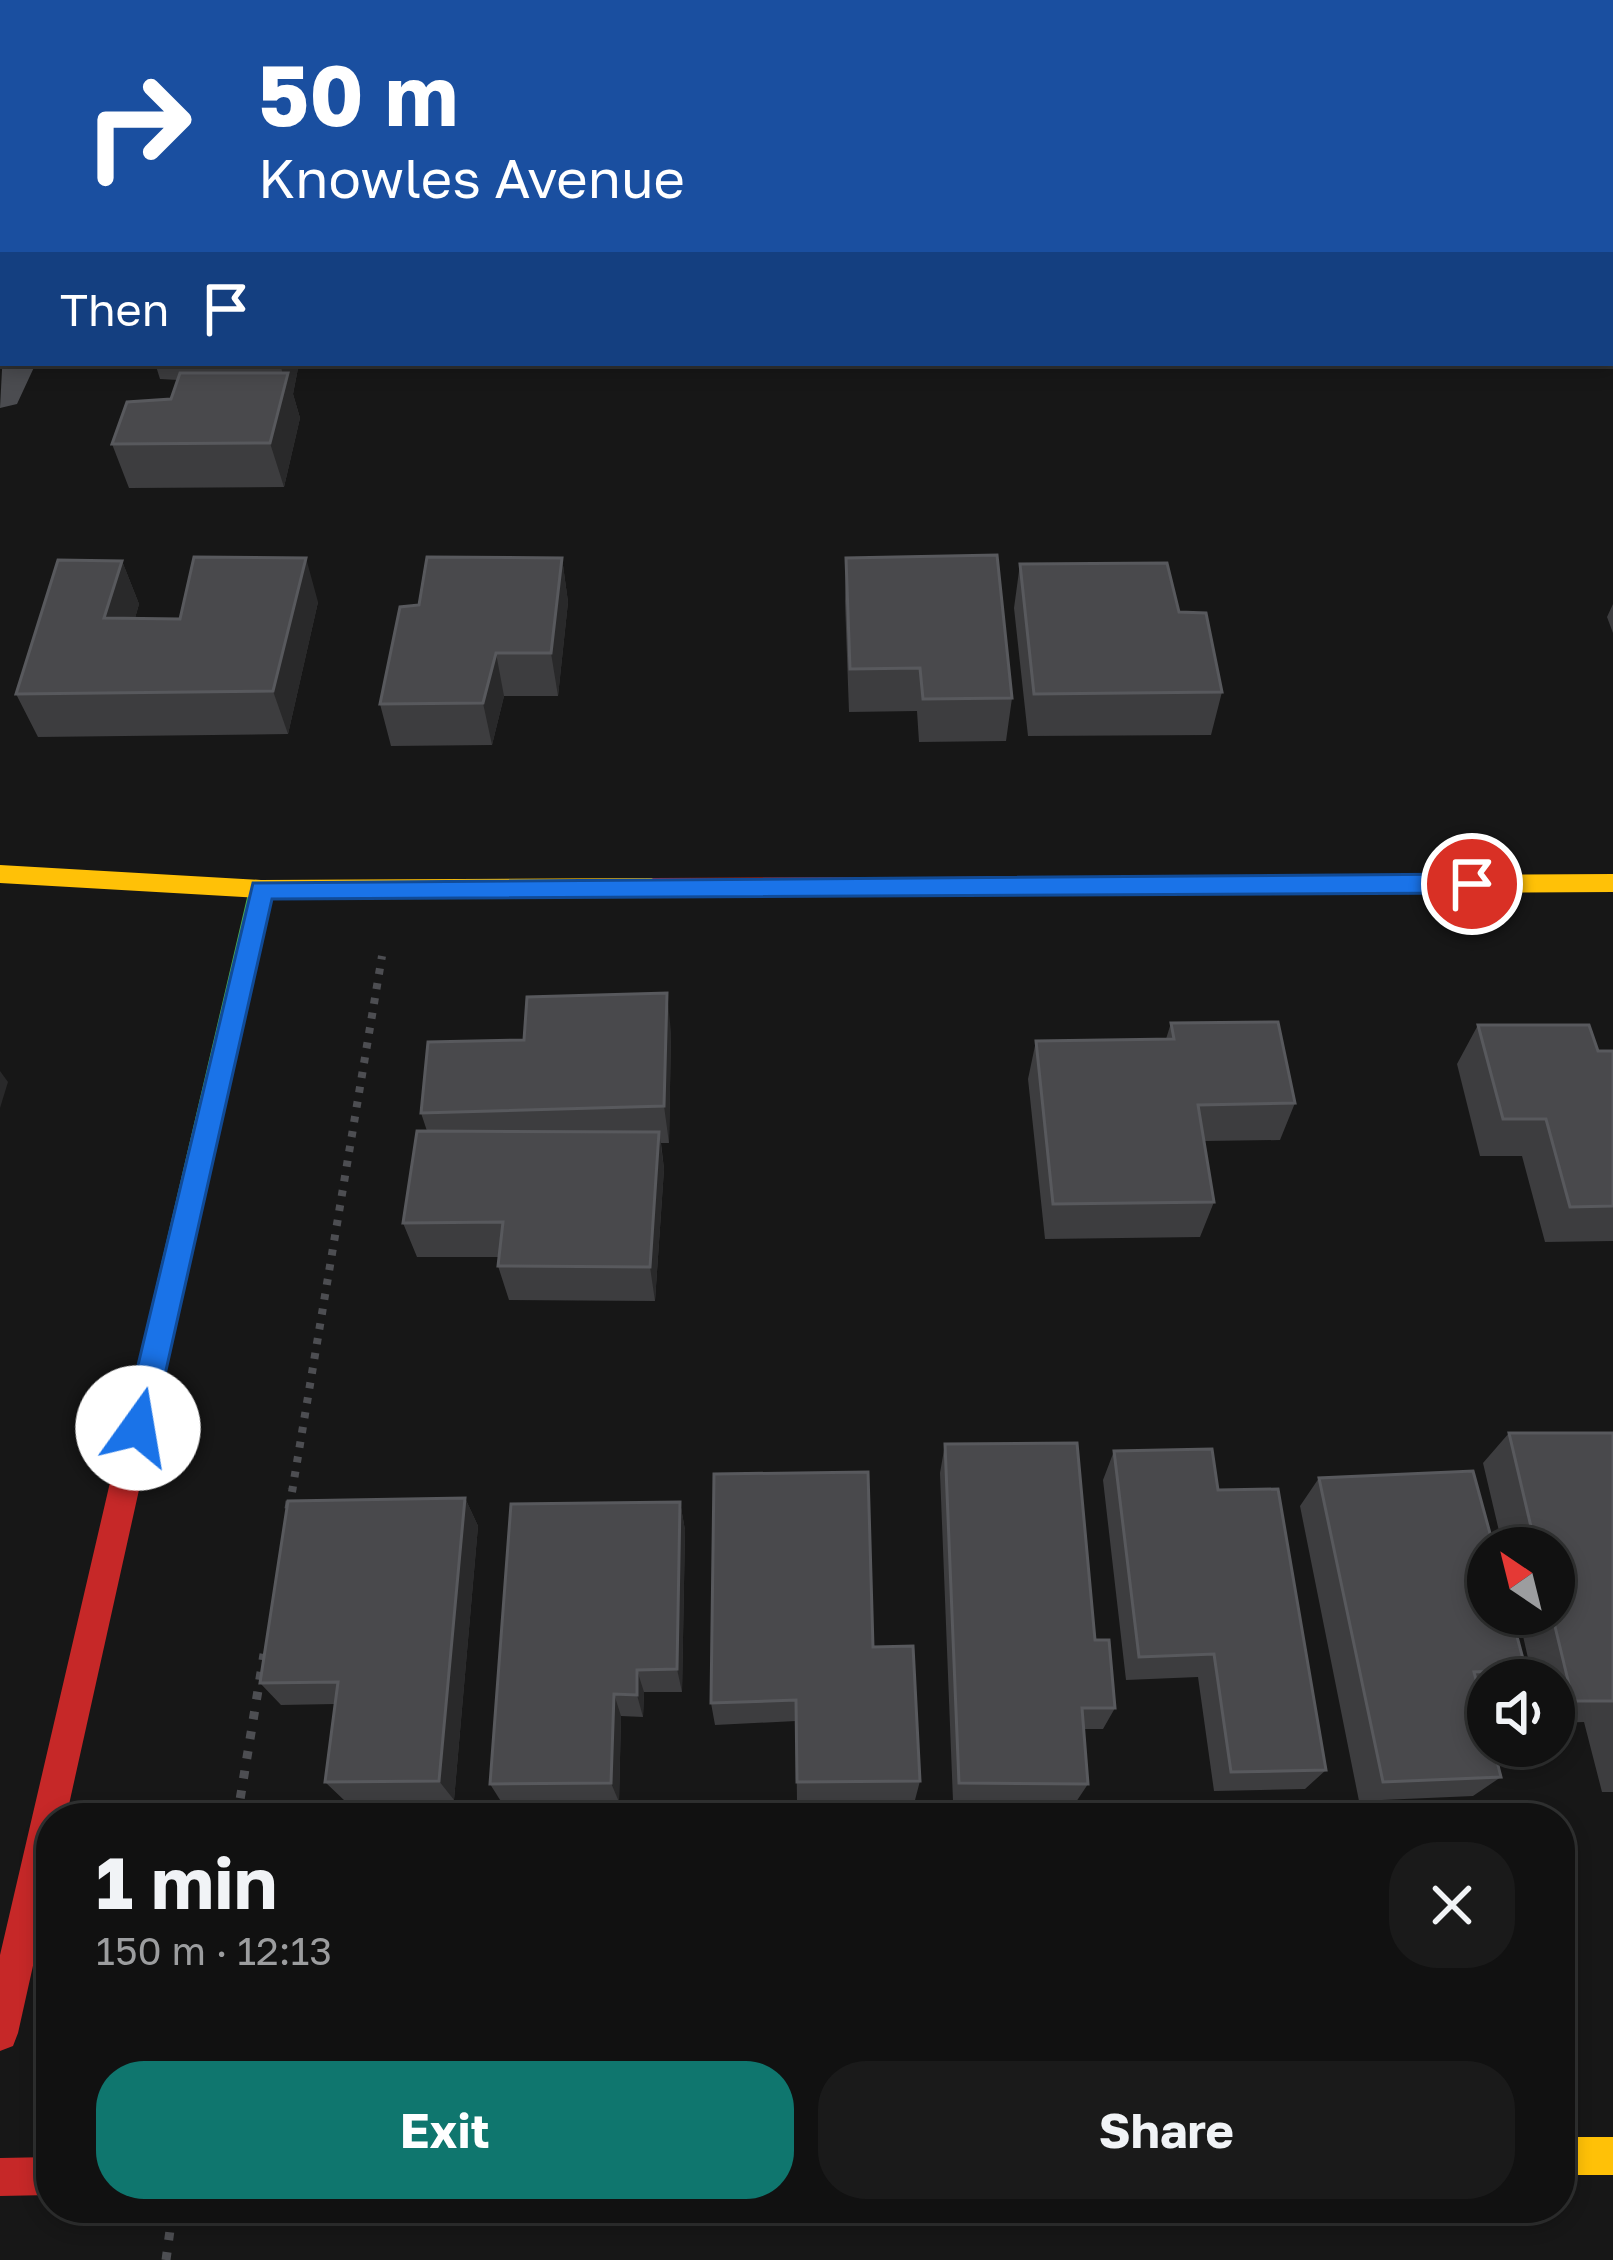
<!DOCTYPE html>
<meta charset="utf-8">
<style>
:root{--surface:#111;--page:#1a1a1a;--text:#f1f3f6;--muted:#9c9d9f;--line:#303131;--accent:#0f766e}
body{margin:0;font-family:"Golos Text",sans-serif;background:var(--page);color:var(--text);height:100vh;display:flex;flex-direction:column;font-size:45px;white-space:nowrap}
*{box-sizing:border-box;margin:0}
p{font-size:39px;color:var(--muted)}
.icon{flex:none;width:66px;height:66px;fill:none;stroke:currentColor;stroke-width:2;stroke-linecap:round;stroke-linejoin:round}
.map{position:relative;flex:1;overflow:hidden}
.side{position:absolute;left:36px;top:1803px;width:1539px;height:420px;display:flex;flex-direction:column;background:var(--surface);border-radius:48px;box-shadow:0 6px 18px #0003,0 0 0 3px var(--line)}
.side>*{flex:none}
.top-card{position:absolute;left:0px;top:0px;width:1614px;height:366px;box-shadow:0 6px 18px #0003,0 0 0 3px var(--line);background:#1a4fa0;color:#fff;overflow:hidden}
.needle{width:78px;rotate:325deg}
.fabs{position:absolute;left:1467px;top:1527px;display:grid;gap:24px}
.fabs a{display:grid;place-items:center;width:108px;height:108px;border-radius:50%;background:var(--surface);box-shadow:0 6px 18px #0003,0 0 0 3px var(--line);font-size:60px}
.pin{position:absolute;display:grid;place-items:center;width:102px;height:102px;color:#fff;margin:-51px;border:6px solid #fff;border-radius:50%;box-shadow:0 3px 12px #0007}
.me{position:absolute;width:132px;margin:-66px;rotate:13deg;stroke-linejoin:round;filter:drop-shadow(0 0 9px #0008)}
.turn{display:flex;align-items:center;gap:42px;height:252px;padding:0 60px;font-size:54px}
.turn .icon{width:156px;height:156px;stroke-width:2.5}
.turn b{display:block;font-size:84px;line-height:102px}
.then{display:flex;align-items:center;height:114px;padding:0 60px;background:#0003;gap:24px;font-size:45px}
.round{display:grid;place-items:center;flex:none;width:126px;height:126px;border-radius:48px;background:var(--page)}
.head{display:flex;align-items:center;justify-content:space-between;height:204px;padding:0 60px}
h1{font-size:72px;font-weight:700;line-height:90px}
.primary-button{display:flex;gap:24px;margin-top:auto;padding:24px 60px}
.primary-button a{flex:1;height:138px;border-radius:48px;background:var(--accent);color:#fff;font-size:48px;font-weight:700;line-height:138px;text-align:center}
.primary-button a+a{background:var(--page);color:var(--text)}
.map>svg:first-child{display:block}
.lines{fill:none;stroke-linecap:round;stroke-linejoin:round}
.path-far1{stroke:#4d4e52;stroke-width:8;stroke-dasharray:6 9;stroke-linecap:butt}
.path{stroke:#4d4e52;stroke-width:9;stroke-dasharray:8 12;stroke-linecap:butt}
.street{fill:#4b4c50;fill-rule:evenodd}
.fast{fill:#4caf50;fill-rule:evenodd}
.slow{fill:#ffc107;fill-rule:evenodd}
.jam{fill:#c62828;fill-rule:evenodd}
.wall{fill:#3d3d3f}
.shaded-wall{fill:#29292a}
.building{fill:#49494c;stroke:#58595d;stroke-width:3}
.route{fill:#1a73e8;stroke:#114b97;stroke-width:3}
</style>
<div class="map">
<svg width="1613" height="2260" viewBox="0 0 1613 2260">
<rect width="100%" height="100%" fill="#171717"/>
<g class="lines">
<!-- path-far1 -->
<path class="path-far1" d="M 292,1492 L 382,956"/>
<!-- path -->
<path class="path" d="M 289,1509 L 292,1489
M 237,1818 L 264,1654
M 166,2260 L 173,2208"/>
<!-- street -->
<path class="street" d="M 0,0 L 17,3 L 3,3 L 3,22 Z
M 0,52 L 3,52 L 3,76 L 0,76 Z
M 3,351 L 3,363 L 36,363 L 17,404 L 0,408 Z"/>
<!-- fast -->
<path class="fast" d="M 215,0 L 440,0 L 442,2 L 213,3 Z
M 261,880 L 273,889 L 155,1418 L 151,1428 L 140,1432 L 129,1428 L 125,1418 L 249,889 Z"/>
<!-- slow -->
<path class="slow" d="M 0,865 L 261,880 L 653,878 L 665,887 L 653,896 L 261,898 L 0,883 Z
M 1613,874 L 1613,892 L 1223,894 L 1211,885 L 1223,876 Z
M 1560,2137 L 1613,2137 L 1613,2175 L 1560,2175 Z"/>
<!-- jam -->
<path class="jam" d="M 1223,876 L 1235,885 L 1223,894 L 653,896 L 641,887 L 653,878 Z
M 140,1404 L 151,1408 L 155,1418 L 66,1818 L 51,1818 L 51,1885 L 18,2033 L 13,2046 L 0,2051 L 0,1955 L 125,1418 L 129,1408 Z
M 51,2157 L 51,2195 L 0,2196 L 0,2158 Z"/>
</g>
<!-- wall -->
<path class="wall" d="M 155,363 L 299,363 L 293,394 L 300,418 L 284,487 L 129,488 L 112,444 L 171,399 L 178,380 L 160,379 Z
M 562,558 L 568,602 L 558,696 L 504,696 L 492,745 L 391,746 L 380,704 L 419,605 Z
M 846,558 L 1012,698 L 1006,741 L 919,742 L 917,711 L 849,712 L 845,601 Z
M 122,561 L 139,604 L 135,618 L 180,619 L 318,602 L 288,734 L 38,737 L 16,694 Z
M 1020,564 L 1179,612 L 1222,692 L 1211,735 L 1028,736 L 1014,608 Z
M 1613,604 L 1613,633 L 1607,617 Z
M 1171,1023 L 1295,1103 L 1280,1140 L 1204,1141 L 1214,1202 L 1200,1237 L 1045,1239 L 1028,1079 L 1036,1041 L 1166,1039 Z
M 1478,1025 L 1598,1051 L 1613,1051 L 1613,1241 L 1545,1242 L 1522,1156 L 1480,1156 L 1457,1064 Z
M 671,1032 L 669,1143 L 661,1143 L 664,1169 L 655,1301 L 509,1300 L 498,1266 L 499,1257 L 417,1257 L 403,1223 L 427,1131 L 421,1113 L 524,1040 Z
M 1509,1433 L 1613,1433 L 1613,1792 L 1602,1792 L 1584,1722 L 1554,1723 L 1554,1680 L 1533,1680 L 1518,1614 L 1554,1614 L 1554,1548 L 1503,1548 L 1483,1463 Z
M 945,1444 L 1115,1708 L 1103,1729 L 1083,1729 L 1088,1784 L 1076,1802 L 953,1801 L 940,1473 Z
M 1114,1451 L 1218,1490 L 1326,1770 L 1305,1789 L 1214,1791 L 1198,1677 L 1126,1680 L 1103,1480 Z
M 1319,1478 L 1526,1670 L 1514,1680 L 1488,1680 L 1488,1693 L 1480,1693 L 1501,1777 L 1473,1796 L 1359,1801 L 1300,1506 Z
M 465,1498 L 478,1526 L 454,1800 L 345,1801 L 325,1782 L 335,1704 L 281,1705 L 260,1683 Z
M 680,1502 L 685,1530 L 682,1692 L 644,1692 L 643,1717 L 621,1716 L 619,1802 L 502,1803 L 490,1784 Z
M 873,1647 L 920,1781 L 915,1800 L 797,1801 L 796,1721 L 715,1725 L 711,1703 Z"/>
<!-- shaded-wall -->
<path class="shaded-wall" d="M 0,133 L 3,141 L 3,179 L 0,185 Z
M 280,363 L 299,363 L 293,394 L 300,418 L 284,487 L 270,443 L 285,383 Z
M 306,558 L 318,602 L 288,734 L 273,691 Z
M 562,558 L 568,602 L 558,696 L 551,653 Z
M 122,561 L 139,604 L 123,661 L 104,618 Z
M 496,653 L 504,696 L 492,745 L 483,703 Z
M 667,993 L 671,1032 L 669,1143 L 664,1106 Z
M 0,1071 L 8,1082 L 0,1108 Z
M 659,1132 L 664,1169 L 655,1301 L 650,1267 Z
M 465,1498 L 478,1526 L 454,1800 L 439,1781 Z
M 680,1502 L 685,1530 L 682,1692 L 677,1669 Z
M 637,1670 L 644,1692 L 643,1717 L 637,1695 Z
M 614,1694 L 621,1716 L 619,1802 L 611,1783 Z"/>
<!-- building -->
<path class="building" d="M 180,373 L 288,373 L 270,443 L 112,444 L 127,402 L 171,399 Z
M 997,555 L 1012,698 L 923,699 L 920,668 L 850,669 L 846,558 Z
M 194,557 L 306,558 L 273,691 L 16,694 L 58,560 L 122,561 L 104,618 L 180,619 Z
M 427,557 L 562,558 L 551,653 L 496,653 L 483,703 L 380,704 L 400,607 L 419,605 Z
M 1167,563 L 1179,612 L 1206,613 L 1222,692 L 1034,694 L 1020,564 Z
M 667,993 L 664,1106 L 421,1113 L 428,1042 L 524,1040 L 527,997 Z
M 1278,1022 L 1295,1103 L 1198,1105 L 1214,1202 L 1053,1204 L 1036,1041 L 1174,1039 L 1171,1023 Z
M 1478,1025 L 1589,1025 L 1598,1051 L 1613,1051 L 1613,1206 L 1570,1207 L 1546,1119 L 1503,1119 Z
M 417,1131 L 659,1132 L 650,1267 L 498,1266 L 503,1222 L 403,1223 Z
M 1509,1433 L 1613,1433 L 1613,1701 L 1573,1701 L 1552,1614 L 1554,1614 L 1554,1548 L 1536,1548 Z
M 1077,1443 L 1095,1640 L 1109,1640 L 1115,1708 L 1082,1708 L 1088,1784 L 959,1783 L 945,1444 Z
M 1212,1449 L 1218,1490 L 1278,1489 L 1326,1770 L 1231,1772 L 1214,1654 L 1139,1657 L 1114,1451 Z
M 1473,1471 L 1494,1548 L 1488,1548 L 1488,1614 L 1511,1614 L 1526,1670 L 1474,1672 L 1488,1725 L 1488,1746 L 1493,1746 L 1501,1777 L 1383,1782 L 1319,1478 Z
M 868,1472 L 873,1647 L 913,1646 L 920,1781 L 797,1782 L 796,1700 L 711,1703 L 714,1474 Z
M 465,1498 L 439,1781 L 325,1782 L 338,1682 L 260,1683 L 288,1501 Z
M 680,1502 L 677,1669 L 637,1670 L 637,1695 L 614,1694 L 611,1783 L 490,1784 L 511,1504 Z"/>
<!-- route -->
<path class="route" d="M 1472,874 L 1484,884 L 1472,893 L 272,899 L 153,1428 L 149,1438 L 138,1442 L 128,1438 L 123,1428 L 253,883 Z"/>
</svg>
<div class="fabs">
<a><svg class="needle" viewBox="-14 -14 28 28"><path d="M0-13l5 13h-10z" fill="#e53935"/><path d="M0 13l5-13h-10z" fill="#9c9d9f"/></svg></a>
<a><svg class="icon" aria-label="sound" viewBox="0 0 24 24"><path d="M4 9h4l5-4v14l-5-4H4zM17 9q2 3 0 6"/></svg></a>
</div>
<div class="pin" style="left:1472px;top:884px;background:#d93025"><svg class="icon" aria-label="arrive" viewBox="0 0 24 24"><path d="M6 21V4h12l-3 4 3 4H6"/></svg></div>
<svg class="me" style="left:138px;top:1428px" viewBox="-20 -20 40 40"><circle r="19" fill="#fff"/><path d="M0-13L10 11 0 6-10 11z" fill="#1a73e8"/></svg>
<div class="top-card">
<div class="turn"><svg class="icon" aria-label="right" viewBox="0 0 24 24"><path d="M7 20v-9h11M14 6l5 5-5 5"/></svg><div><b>50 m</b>Knowles Avenue</div></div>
<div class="then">Then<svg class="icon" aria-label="arrive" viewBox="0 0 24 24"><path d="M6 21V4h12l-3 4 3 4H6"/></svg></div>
</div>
<section class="side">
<div class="head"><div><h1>1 min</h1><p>150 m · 12:13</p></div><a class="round"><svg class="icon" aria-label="close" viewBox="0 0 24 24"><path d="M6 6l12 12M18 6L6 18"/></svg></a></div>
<div class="primary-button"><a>Exit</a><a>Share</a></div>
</section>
</div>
